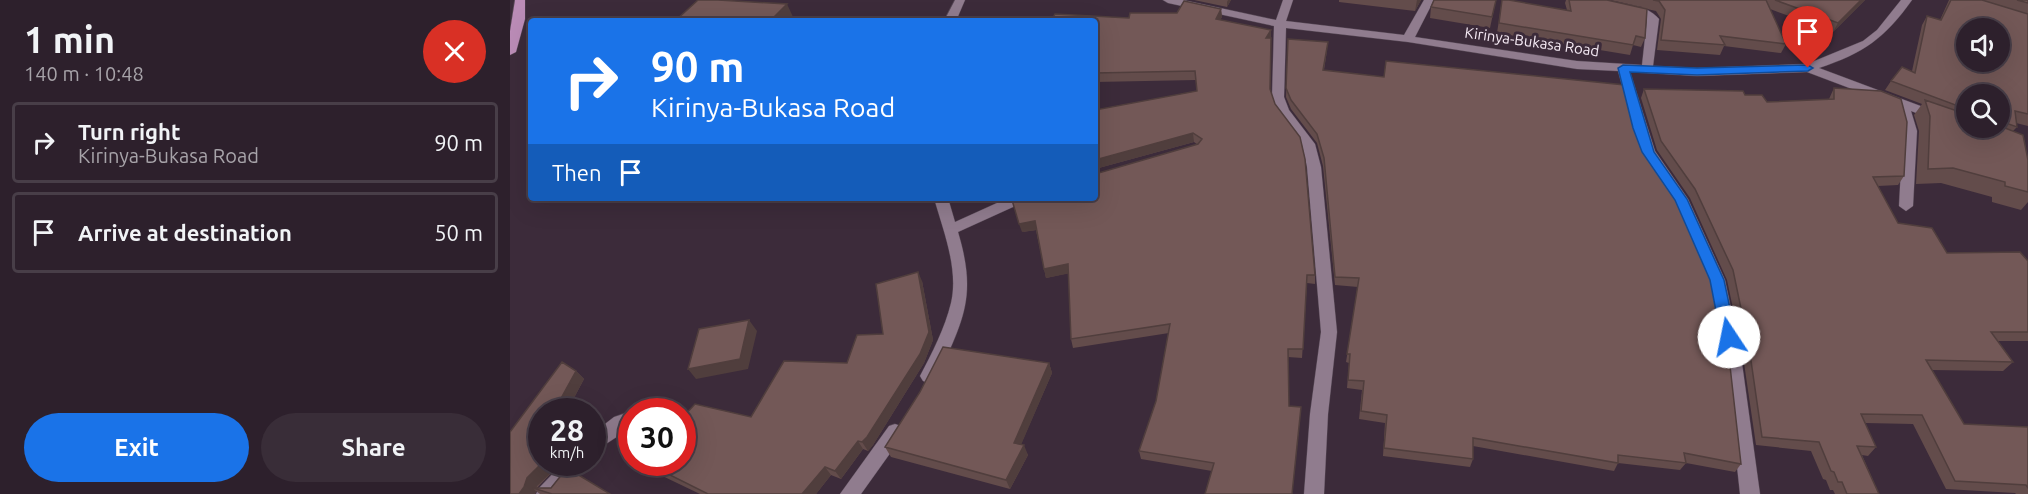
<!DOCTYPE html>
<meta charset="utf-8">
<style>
:root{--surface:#2d202c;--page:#392d38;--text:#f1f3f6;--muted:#a7a3a9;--line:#483e48;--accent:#1a73e8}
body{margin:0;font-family:Ubuntu,sans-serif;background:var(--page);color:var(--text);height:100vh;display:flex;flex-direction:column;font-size:22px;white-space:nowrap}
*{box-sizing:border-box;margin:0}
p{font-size:20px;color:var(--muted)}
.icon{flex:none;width:33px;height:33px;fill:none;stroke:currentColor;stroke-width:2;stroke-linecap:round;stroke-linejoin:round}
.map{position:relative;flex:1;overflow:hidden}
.sheet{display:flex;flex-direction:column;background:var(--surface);width:510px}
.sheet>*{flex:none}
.banner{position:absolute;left:18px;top:18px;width:570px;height:183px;border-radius:6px;box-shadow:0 6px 24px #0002,0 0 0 2px var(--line);background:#1a73e8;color:#fff;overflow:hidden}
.tools{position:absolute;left:1446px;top:18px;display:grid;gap:12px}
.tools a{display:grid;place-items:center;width:54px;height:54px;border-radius:50%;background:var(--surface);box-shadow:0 6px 24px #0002,0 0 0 2px var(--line);font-size:30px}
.speed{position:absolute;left:18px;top:398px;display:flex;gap:12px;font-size:30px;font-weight:700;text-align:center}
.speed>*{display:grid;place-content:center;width:78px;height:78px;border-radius:50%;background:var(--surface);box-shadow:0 6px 24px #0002,0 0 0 2px var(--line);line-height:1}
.speed small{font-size:15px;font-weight:400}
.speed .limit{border:9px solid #d22;background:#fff;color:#111}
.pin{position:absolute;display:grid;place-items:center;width:51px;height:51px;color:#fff;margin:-62px -26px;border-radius:50% 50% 50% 0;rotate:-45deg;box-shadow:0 0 6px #0007}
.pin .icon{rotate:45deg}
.me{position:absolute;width:66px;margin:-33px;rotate:349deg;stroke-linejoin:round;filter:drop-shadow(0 0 4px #0008)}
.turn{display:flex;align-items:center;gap:21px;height:126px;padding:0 24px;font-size:27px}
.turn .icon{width:78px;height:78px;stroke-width:2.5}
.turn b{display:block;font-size:42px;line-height:51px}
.then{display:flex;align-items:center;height:57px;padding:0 24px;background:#0003;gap:12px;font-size:22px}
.round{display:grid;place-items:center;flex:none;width:63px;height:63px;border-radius:32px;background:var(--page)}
.summary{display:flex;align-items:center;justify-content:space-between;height:102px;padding:0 24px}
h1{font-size:36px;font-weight:700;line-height:45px}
.action{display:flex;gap:12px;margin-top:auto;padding:12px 24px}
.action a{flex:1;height:69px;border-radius:36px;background:var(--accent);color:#fff;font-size:24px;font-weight:700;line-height:69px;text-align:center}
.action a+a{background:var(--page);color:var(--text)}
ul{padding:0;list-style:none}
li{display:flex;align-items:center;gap:18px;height:81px;margin:0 12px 9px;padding:0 12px;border:3px solid var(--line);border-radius:6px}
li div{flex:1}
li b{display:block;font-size:22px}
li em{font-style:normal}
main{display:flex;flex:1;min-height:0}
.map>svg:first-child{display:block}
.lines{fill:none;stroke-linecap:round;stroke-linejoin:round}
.minor-casing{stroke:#554754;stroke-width:1}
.major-casing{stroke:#554754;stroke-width:1}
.minor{fill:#907c8e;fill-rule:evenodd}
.major{fill:#bb8cb7;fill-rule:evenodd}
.wall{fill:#634c4b;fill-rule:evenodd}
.shaded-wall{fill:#503e3d}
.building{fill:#735857;stroke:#503e3d;stroke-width:1.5;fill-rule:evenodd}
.route{fill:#1a73e8;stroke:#114b97;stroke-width:1.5}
.labels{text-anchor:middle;stroke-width:6;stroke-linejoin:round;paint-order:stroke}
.far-street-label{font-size:15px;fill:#f6ebf5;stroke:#3c2b3a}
</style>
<main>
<section class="sheet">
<div class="summary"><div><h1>1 min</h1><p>140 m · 10:48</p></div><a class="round" style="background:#d93025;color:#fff"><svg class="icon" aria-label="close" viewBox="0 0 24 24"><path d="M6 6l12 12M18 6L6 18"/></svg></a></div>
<ul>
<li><svg class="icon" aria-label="right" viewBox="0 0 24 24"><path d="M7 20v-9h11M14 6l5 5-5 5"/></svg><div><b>Turn right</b><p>Kirinya-Bukasa Road</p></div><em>90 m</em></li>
<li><svg class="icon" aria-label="arrive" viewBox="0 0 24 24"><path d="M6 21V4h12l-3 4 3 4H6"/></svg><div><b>Arrive at destination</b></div><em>50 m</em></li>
</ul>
<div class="action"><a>Exit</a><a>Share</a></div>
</section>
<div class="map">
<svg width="1518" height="494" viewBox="0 0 1518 494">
<rect width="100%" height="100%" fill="#3c2b3a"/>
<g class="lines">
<defs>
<path id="minor" d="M 445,0 L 455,0 L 446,21 L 434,21 Z
M 653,0 L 673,0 L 766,20 L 773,0 L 783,0 L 776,21 L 894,35 L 914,0 L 924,0 L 905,37 L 1067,61 L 1132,65 L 1137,20 L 1132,15 L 1115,11 L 1115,7 C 1129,5 1140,9 1149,19 L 1143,66 L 1187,68 L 1297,64 L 1353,41 L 1367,30 L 1391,0 L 1402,0 C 1375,38 1354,53 1309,68 L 1456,123 L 1456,128 L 1462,128 L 1456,131 L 1451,130 L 1401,111 L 1407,131 L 1403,206 L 1396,211 L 1389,206 L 1393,131 L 1387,106 L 1297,72 L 1187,76 L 1120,72 L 1145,151 L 1178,199 L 1215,280 L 1231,356 L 1250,494 L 1230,494 L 1215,356 L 1199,280 L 1164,200 L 1131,152 L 1108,71 L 1067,69 L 898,42 L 776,28 L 774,97 L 779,110 L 805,144 L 811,167 L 827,332 L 818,414 L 814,494 L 794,494 L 800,414 L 811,332 L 797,167 L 792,145 L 767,111 L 762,97 L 764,26 L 658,3 Z
M 424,198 L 438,198 L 445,222 L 498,198 L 518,198 L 516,201 L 448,232 C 467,296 454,318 428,376 L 425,381 L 419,383 L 413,381 L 410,376 C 422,353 435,328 441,303 C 449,269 433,230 424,198 Z
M 122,411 L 122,427 L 82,453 L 82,434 L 104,417 Z
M 385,424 L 391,426 L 394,432 L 391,438 L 351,494 L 330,494 L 379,426 Z
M 54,462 L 75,462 L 49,494 L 26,494 L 29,488 Z"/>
<path id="major" d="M 5,0 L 15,0 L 15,19 L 6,52 L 0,55 L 0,31 Z"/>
</defs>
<!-- minor casing -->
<use href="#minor" class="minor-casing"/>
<!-- major casing -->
<use href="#major" class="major-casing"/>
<!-- minor -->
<use href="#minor" class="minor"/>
<!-- major -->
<use href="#major" class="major"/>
</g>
<!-- wall -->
<path class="wall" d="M 684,0 L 721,0 L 717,7 Z
M 829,0 L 911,0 L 905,11 L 829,2 Z
M 986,0 L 980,28 L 920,18 L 921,7 Z
M 992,0 L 1057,10 L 1055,3 L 1056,0 L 1097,0 L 1132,7 L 1100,0 L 1355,0 L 1323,32 L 1260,9 L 1276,44 L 1271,53 L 1214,46 L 1210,55 L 1147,50 L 1151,19 L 1146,11 L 1137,9 L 1135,38 L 1131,47 L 1123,45 L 1120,55 L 987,33 Z
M 1439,0 L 1518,0 L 1518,126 L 1506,123 L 1507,127 L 1503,131 L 1518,160 L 1518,202 L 1511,210 L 1482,202 L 1482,197 L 1431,183 L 1406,184 L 1409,131 L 1404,115 L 1412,104 L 1375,90 L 1381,81 L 1402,71 L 1412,25 L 1417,16 L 1430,20 ZM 1456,94 L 1490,94 L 1490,128 L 1456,128 Z
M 711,9 L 712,17 L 710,20 L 761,30 L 760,90 L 805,275 L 805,284 L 797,283 L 792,358 L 778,357 L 779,406 L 791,407 L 782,494 L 695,494 L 702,471 L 631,459 L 629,451 L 646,401 L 659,333 L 563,348 L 561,339 L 559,273 L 536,278 L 526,230 L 512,232 L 688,145 L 684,142 L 585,169 L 687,91 L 686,80 L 585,82 L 585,21 Z
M 778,39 L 817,50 L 814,70 L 874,77 L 1114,89 L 1132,144 L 1231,464 L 1225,472 L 1176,463 L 1170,470 L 1108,463 L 1104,471 L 963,446 L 963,459 L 960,467 L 873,456 L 875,423 L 849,419 L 852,390 L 837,388 L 839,363 L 836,362 L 848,287 L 825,285 L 813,166 L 807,143 L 781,109 L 776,97 Z
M 1324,88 L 1394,176 L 1388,185 L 1368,186 L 1388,223 L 1437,253 L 1518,261 L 1518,341 L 1487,341 L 1503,362 L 1493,371 L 1421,370 L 1454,424 L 1518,427 L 1518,494 L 1506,494 L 1505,493 L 1436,489 L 1403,424 L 1355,423 L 1366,447 L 1358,456 L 1352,455 L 1369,494 L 1325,494 L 1323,490 L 1320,490 L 1316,480 L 1313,479 L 1301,451 L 1246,445 L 1233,356 L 1217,280 L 1180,198 L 1147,150 L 1131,98 L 1134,89 L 1235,95 L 1257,102 L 1319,99 Z
M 412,281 L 423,340 L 414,363 L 363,445 L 358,451 L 353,449 L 331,479 L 321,475 L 306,494 L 190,494 L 142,471 L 134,462 L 241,417 L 337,363 L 373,334 Z
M 52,362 L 66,371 L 74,379 L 57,411 L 32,411 L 32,462 L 43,462 L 48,466 L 27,488 L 41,488 L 57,468 L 100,494 L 30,494 L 26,491 L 25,494 L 0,494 L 0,432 Z
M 539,363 L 542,373 L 511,444 L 518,455 L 500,489 L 381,457 L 375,447 Z"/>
<!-- shaded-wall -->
<path class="shaded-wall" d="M 718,0 L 721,0 L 717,7 L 717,2 Z
M 907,0 L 911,0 L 905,11 Z
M 1351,0 L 1355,0 L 1323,32 L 1328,23 Z
M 277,4 L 284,19 L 282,21 L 260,21 Z
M 711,9 L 712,17 L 706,28 L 706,19 Z
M 761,30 L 761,39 L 756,38 Z
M 683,133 L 684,142 L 585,169 L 585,160 Z
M 525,221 L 527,230 L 512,232 L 509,224 Z
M 558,264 L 561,273 L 536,278 L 534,269 Z
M 408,272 L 412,281 L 423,340 L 414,363 L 363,445 L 358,451 L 352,442 Z
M 239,320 L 247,331 L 238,369 L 186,379 L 178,369 Z
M 539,363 L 542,373 L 508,452 L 504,443 Z
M 66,371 L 74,379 L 57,411 L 44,411 Z
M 32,433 L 32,456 L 23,449 Z
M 348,441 L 353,449 L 331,479 L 325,471 Z
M 514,445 L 518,455 L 500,489 L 496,480 Z
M 33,462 L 43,462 L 48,466 L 27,486 L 26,489 L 23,488 L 26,491 L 25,494 L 9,494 L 17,478 Z
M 315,467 L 321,475 L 306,494 L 292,494 Z"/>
<!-- building -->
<path class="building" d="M 188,0 L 208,0 L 277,4 L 260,21 L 165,21 Z
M 924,0 L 986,0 L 982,17 L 921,7 Z
M 992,0 L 999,0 L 1061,11 L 1059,0 L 1097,0 L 1137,9 L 1135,38 L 1126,36 L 1123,45 L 989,23 Z
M 1143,0 L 1256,0 L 1276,44 L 1210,36 L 1215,45 L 1151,40 L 1155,10 L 1149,1 Z
M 1265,0 L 1351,0 L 1328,23 Z
M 1441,0 L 1472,0 L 1518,14 L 1518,114 L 1505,111 L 1507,127 L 1490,121 L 1490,94 L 1456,94 L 1456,109 L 1381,81 L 1392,67 L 1405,73 L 1417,16 L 1431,20 ZM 1456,28 L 1490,28 L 1490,62 L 1456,62 Z
M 1507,0 L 1518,0 L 1518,3 Z
M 674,1 L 711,9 L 706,19 L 761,30 L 756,38 L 761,38 L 760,89 L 765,104 L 790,137 L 795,159 L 805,275 L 797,275 L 793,349 L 778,349 L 779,406 L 791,407 L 782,494 L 695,494 L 704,463 L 629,451 L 646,401 L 660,324 L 561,339 L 558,264 L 534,269 L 525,221 L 509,224 L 502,200 L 506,198 L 585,198 L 585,174 L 688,144 L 692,139 L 683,133 L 585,160 L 585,110 L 687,91 L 685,71 L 585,73 L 585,21 L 541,21 L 545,14 L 619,18 L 620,13 L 667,13 Z
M 778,39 L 818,42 L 813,70 L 874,77 L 876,61 L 1115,85 L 1114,89 L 1116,89 L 1132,144 L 1166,192 L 1202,272 L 1218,348 L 1231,464 L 1174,453 L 1176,463 L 1108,455 L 1108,463 L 963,438 L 963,459 L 874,448 L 877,415 L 851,411 L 854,381 L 838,380 L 840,354 L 837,354 L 849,278 L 825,277 L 814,158 L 807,134 L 781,100 L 776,88 Z
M 1324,88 L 1371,91 L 1391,99 L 1397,122 L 1394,176 L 1363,177 L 1388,223 L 1422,228 L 1437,253 L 1510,252 L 1518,261 L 1518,332 L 1481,332 L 1503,362 L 1416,360 L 1454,424 L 1518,427 L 1518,488 L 1516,485 L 1445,481 L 1412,415 L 1351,414 L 1366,447 L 1347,446 L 1369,494 L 1337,494 L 1332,482 L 1328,482 L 1324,472 L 1321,471 L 1309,442 L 1252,437 L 1239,347 L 1223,270 L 1185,189 L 1151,141 L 1134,89 L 1233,91 L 1235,95 L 1252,95 L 1257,102 L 1324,99 Z
M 1415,100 L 1456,114 L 1456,128 L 1490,128 L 1490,126 L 1513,135 L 1518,160 L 1518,192 L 1495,186 L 1495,182 L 1443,168 L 1418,169 L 1420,116 Z
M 408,272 L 419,332 L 410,354 L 357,437 L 352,442 L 348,441 L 325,471 L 315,467 L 292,494 L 198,494 L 134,462 L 172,462 L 172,418 L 185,404 L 241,417 L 274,361 L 337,363 L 347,335 L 373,334 L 366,284 Z
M 239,320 L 230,359 L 178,369 L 189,329 Z
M 433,347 L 539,363 L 504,443 L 514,445 L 496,480 L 375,447 L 410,392 Z
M 52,362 L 66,371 L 44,411 L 32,411 L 32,433 L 23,449 L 32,454 L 32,462 L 33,462 L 17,478 L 14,487 L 9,494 L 0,494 L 0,432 Z
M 57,468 L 100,494 L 42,494 L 23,488 L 41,488 Z"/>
<!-- route -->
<path class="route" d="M 1113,65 L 1187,68 L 1298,65 L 1303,68 L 1298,71 L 1187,75 L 1120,72 L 1144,152 L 1177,199 L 1214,280 L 1226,337 L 1224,341 L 1213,341 L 1211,337 L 1200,280 L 1165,200 L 1132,152 L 1123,128 L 1108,68 Z"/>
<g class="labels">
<!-- far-street labels -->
<g class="far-street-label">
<text transform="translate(1022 42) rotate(8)" y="5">Kirinya-Bukasa Road</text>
</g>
</g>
</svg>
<div class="tools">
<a><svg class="icon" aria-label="sound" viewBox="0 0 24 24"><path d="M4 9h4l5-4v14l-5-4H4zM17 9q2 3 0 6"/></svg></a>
<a><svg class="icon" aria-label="search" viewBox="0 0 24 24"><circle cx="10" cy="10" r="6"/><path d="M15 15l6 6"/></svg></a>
</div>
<div class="speed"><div>28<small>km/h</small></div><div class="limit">30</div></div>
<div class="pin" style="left:1298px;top:68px;background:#d93025"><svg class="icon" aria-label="arrive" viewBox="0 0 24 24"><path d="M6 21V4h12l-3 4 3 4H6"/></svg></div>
<svg class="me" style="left:1219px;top:337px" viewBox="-20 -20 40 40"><circle r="19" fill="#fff"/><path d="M0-13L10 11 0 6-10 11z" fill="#1a73e8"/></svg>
<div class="banner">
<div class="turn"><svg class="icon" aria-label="right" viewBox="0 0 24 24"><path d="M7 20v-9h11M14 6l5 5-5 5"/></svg><div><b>90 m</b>Kirinya-Bukasa Road</div></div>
<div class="then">Then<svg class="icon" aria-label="arrive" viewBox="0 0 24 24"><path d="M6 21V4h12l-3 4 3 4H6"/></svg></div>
</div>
</div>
</main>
